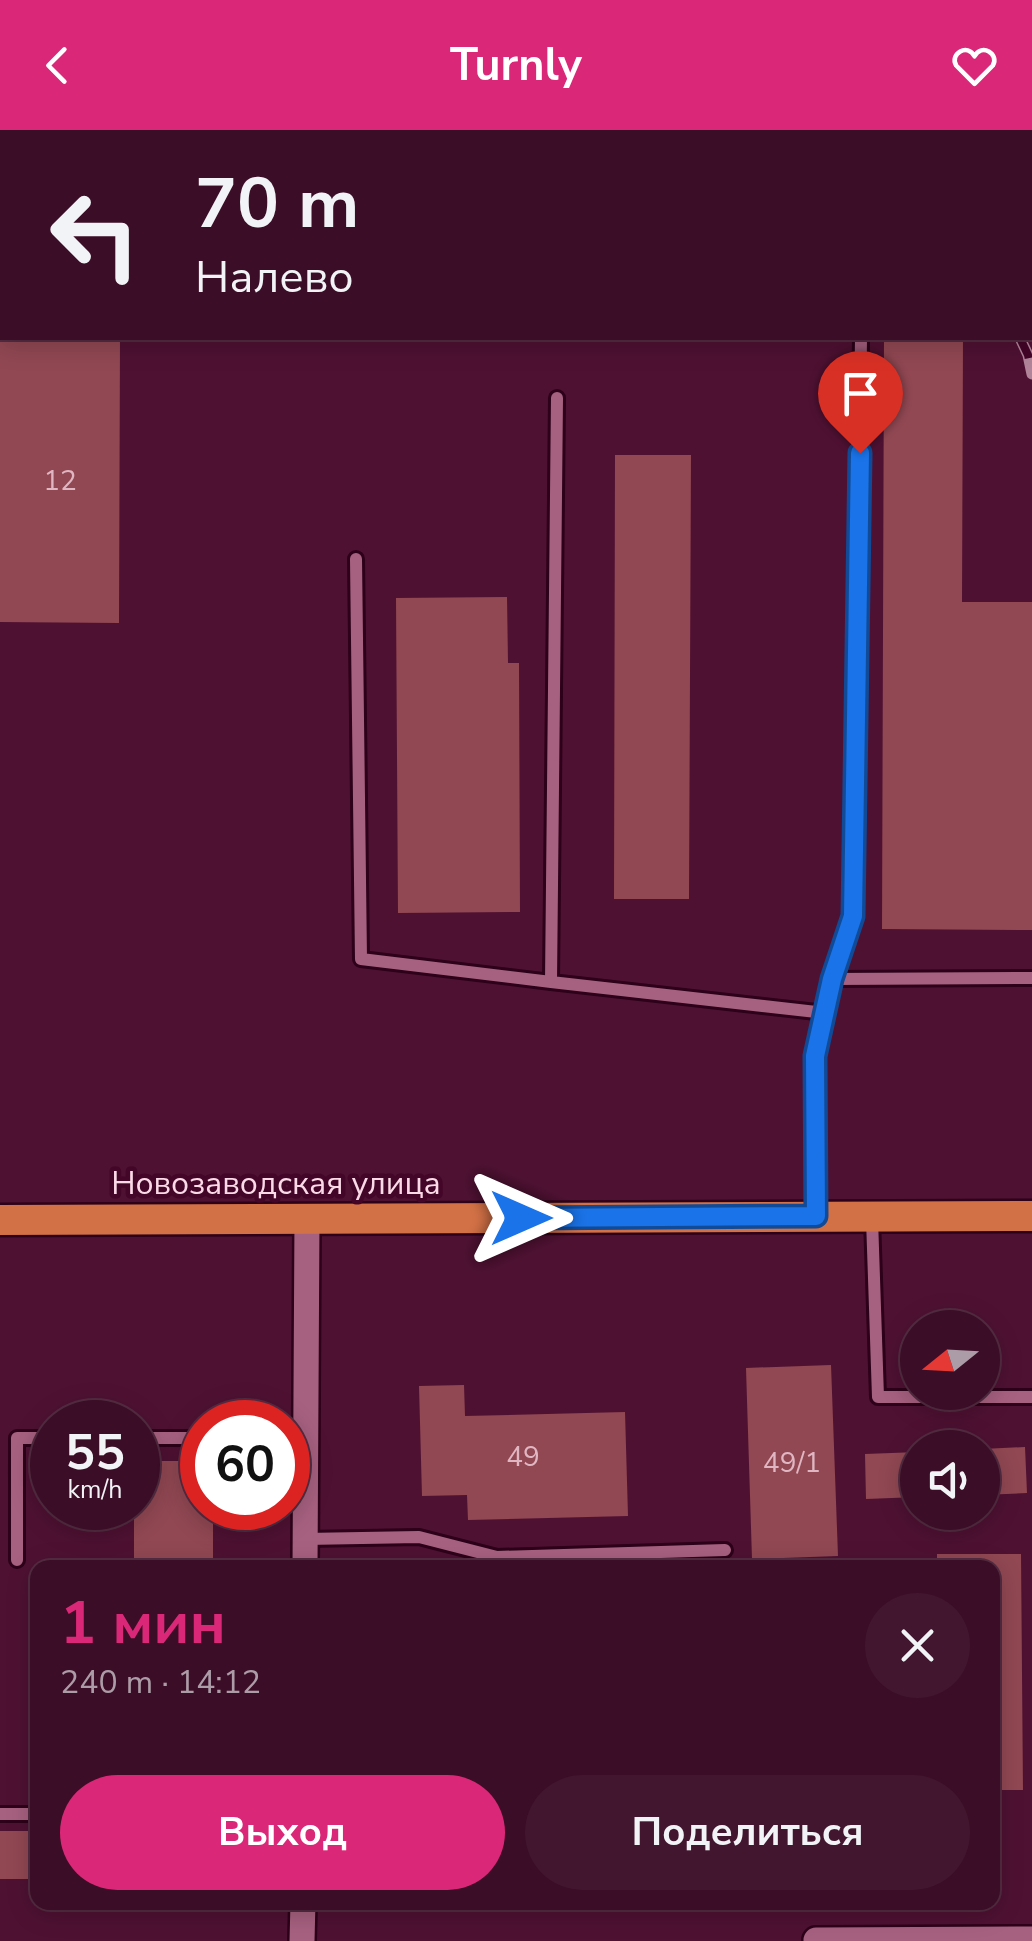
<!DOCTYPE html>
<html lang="ru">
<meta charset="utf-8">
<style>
:root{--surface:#3b0d26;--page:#42162e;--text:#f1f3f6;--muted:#ac9ca7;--line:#542d43;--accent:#db2777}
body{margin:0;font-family:"Nunito Sans",sans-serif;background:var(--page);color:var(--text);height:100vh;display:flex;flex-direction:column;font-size:38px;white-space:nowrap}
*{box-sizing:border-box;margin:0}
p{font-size:32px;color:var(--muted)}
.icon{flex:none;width:55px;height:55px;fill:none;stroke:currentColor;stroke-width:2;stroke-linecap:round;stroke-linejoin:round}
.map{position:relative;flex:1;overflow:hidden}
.details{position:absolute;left:30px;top:1430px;width:970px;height:350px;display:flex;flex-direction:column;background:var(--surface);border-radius:20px;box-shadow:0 5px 25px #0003,0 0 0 2px var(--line)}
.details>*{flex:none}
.banner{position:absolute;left:0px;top:0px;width:1032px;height:210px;box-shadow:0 5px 25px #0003,0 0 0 2px var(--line);background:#3b0d26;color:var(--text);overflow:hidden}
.needle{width:65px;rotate:252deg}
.tools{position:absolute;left:900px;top:1180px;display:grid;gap:20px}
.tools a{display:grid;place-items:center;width:100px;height:100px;border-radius:50%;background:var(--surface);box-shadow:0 5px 25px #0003,0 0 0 2px var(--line);font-size:50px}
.speed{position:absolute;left:30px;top:1270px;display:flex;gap:20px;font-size:50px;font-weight:700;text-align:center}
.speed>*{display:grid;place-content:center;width:130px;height:130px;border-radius:50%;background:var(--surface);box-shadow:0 5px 25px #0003,0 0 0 2px var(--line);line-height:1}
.speed small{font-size:25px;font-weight:400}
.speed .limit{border:15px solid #d22;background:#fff;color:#111}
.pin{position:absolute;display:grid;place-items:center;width:85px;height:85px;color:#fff;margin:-102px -42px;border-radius:50% 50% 50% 0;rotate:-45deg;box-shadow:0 0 10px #0007}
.pin .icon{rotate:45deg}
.me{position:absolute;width:110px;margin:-55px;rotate:90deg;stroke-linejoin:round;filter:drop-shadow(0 0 8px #0008)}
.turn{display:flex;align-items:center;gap:35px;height:210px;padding:0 30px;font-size:45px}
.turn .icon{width:130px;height:130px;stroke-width:2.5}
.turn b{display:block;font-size:70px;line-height:85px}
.round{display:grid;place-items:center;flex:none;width:105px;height:105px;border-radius:52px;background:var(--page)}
.summary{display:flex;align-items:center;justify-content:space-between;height:170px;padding:0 30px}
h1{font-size:60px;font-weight:700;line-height:75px;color:var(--accent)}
.action{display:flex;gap:20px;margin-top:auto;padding:20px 30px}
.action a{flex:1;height:115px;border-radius:60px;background:var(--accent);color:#fff;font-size:40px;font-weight:700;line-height:115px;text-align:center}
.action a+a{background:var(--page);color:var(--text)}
header{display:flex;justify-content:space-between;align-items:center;height:130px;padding:0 30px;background:var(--accent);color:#fff;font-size:45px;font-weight:700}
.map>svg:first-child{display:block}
.building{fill:#914853}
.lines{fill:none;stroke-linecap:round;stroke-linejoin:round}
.lane-casing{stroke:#2d0119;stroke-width:18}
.street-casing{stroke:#2d0119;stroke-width:30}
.primary-casing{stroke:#2d0119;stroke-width:35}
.lane{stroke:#a76180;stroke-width:12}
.street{stroke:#a76180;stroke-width:25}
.primary{stroke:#d37146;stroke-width:30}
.rail-casing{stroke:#b18499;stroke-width:11}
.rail{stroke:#430528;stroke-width:8;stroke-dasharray:22;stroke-linecap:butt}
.route-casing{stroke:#114b97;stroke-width:25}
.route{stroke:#1a73e8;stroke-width:18}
.labels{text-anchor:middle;stroke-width:9;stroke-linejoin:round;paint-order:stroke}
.number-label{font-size:28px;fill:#e0b6c2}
.street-label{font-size:32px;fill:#fbdae7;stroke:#430528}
</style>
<header><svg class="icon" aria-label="back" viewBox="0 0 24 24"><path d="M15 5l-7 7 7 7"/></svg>Turnly<svg class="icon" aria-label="heart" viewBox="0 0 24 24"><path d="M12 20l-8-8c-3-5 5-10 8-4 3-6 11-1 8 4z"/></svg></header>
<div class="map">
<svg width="1032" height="1811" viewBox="0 0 1032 1811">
<rect width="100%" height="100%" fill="#4f1132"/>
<!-- building -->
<path class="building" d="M 0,208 L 120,208 L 119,493 L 0,492 Z
M 884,208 L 963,208 L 962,472 L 1032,472 L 1032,800 L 882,799 Z
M 615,325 L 691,325 L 689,769 L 614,769 Z
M 507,467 L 508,533 L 519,533 L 520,782 L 398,783 L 396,468 Z
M 831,1235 L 838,1426 L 752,1429 L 746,1238 Z
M 464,1255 L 465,1286 L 625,1282 L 628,1386 L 468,1390 L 467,1365 L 422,1366 L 419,1256 Z
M 1025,1317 L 1027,1363 L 982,1365 L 982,1319 Z
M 918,1322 L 918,1367 L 866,1369 L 865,1324 Z
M 138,1331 L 202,1331 L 202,1378 L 213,1378 L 213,1438 L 134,1438 L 134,1378 L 138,1378 Z
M 937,1424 L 1021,1424 L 1023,1660 L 992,1660 L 992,1438 L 937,1438 Z
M 0,1701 L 38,1701 L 38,1749 L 0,1749 Z"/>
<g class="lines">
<defs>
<path id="lane" d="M 862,0 L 862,2
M 1030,11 L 1032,11
M 557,268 L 551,852 L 825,883
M 356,429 L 361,829 L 551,852
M 832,849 L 1032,848
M 816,1086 L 815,926 L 832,849 L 853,785 L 861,208
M 872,1089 L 878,1267 L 1032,1267
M 138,1308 L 202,1308
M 305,1409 L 419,1407 L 497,1427 L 725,1420
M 17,1430 L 17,1308 L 52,1308
M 0,1684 L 38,1684"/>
<path id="street" d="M 305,1438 L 307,1088
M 816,1810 L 1032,1809
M 302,1811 L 303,1772"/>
<path id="primary" d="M 0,1090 L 1032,1086"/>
</defs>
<!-- lane casing -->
<use href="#lane" class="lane-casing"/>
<!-- street casing -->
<use href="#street" class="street-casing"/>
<!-- primary casing -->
<use href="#primary" class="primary-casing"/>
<!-- lane -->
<use href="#lane" class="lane"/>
<!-- street -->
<use href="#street" class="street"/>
<!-- primary -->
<use href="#primary" class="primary"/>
<defs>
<path id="rail" d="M 928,0 L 930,2
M 1020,208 L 1028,225 L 1032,244"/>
</defs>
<!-- rail casing -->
<use href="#rail" class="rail-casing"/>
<!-- rail -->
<use href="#rail" class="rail"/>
</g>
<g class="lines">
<defs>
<path id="route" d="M 521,1088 L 816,1086 L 815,926 L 832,849 L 853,786 L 860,323"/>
</defs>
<!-- route casing -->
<use href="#route" class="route-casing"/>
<!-- route -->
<use href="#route" class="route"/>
</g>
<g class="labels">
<!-- number labels -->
<g class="number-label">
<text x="60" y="360">12</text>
<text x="523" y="1336">49</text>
<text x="792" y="1342">49/1</text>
</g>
<!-- street labels -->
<g class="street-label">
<text x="276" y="1064">Новозаводская улица</text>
</g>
</g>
</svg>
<div class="tools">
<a><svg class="needle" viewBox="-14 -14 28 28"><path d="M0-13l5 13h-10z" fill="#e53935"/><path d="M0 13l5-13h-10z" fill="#ac9ca7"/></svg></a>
<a><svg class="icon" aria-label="sound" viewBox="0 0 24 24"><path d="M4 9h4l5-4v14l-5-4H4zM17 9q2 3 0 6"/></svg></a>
</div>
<div class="speed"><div>55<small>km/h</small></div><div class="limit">60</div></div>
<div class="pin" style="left:860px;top:323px;background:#d93025"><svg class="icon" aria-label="arrive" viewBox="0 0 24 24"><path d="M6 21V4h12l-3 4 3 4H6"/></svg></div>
<svg class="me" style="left:521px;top:1088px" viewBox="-20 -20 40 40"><path d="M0-17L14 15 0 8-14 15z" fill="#1a73e8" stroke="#fff" stroke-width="4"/></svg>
<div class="banner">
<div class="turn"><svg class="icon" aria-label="left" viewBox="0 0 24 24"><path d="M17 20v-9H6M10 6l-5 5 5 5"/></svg><div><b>70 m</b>Налево</div></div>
</div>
<section class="details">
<div class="summary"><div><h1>1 мин</h1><p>240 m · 14:12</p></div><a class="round"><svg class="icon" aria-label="close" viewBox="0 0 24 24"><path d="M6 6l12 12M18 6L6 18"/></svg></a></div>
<div class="action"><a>Выход</a><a>Поделиться</a></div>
</section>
</div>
